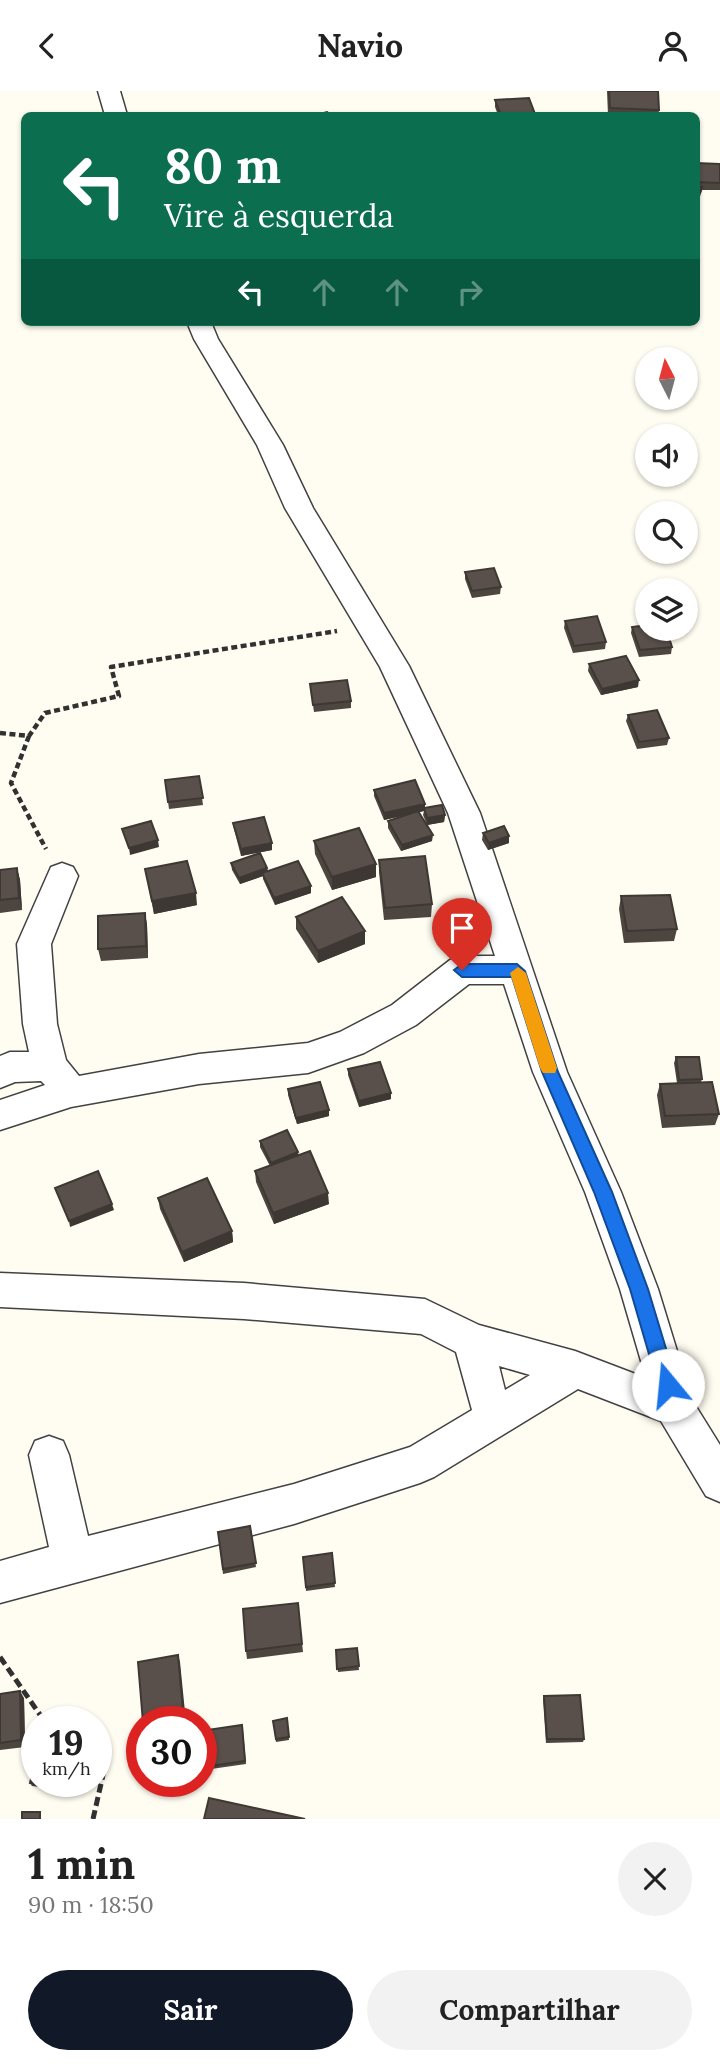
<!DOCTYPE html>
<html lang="pt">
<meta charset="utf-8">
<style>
:root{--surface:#fff;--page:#f2f2f2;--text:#222;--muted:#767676;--accent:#111827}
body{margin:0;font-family:Lora,serif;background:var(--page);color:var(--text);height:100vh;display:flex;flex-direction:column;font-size:26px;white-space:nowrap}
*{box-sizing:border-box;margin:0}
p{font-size:23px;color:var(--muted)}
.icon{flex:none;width:38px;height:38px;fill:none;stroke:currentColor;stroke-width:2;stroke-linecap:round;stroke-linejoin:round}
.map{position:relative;height:1728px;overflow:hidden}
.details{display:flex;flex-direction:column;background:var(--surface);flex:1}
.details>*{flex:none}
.hud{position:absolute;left:21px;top:21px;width:679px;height:214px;border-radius:10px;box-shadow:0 2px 5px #0004;background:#0b6e4f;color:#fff;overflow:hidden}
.needle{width:46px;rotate:354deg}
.buttons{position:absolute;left:635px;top:256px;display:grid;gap:14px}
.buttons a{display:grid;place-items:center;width:63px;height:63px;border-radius:50%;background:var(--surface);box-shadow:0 2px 5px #0004;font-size:35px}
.speed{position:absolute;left:21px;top:1615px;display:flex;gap:14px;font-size:35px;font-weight:700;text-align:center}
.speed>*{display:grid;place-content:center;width:91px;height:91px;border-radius:50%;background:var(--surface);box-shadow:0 2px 5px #0004;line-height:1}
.speed small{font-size:18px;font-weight:400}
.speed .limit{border:10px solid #d22;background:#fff;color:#111}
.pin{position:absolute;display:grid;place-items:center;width:60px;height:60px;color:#fff;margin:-72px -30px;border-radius:50% 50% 50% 0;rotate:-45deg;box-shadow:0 0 7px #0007}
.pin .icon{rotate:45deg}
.me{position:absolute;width:77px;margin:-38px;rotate:343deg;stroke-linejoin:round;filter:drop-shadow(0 0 5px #0008)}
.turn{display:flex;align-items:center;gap:24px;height:147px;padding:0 28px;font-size:32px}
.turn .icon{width:91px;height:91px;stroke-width:2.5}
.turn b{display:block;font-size:49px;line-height:60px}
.lanes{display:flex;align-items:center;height:66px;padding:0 28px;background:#0003;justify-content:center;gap:35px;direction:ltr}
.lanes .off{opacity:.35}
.round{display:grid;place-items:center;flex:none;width:74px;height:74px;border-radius:37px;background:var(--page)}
.summary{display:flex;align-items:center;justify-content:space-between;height:119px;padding:0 28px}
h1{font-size:42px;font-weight:800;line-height:52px}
.action{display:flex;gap:14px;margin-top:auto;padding:14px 28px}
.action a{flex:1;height:80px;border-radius:42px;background:var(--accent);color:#fff;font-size:28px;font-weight:800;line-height:80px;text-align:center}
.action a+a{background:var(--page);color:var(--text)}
header{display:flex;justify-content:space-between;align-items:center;height:91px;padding:0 28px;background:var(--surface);font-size:32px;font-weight:800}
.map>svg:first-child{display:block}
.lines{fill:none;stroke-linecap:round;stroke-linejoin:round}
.street-casing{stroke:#424242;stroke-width:3}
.path-far1{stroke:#313131;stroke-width:4.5;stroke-dasharray:6 3.5;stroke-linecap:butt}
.path{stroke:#313131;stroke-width:5;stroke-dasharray:9 4.5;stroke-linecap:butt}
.street{fill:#fff;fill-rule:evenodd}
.wall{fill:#4d4540}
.shaded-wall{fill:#3e3834}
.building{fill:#59504b;stroke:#3e3834;stroke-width:2}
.route{fill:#1a73e8;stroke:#114b97;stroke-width:2}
.slow{fill:#f59e0b}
</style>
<header><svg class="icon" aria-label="back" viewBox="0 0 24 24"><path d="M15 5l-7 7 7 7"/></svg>Navio<svg class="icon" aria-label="person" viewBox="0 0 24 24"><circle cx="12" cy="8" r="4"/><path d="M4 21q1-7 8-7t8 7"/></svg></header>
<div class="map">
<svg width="720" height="1728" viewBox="0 0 720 1728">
<rect width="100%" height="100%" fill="#fffcf1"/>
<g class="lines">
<defs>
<path id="street" d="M 98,0 L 120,0 L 127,24 L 105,24 Z
M 187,231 L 211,231 L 218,248 L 283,354 L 313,417 L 409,575 L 480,722 L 567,981 L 621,1101 L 658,1198 L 692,1309 L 720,1354 L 720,1411 L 706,1405 L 661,1330 L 578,1298 L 434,1386 L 420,1392 L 294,1433 L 0,1512 L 0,1470 L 49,1456 L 29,1364 L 35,1350 L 49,1345 L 63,1350 L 69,1364 L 88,1445 L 294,1393 L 410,1356 L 472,1319 L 456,1261 L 421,1243 L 244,1228 L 0,1216 L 0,1182 L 244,1192 L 425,1208 L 479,1234 L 575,1260 L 646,1287 L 620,1198 L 585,1101 L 533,981 L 504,893 L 469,893 L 416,934 L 364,962 L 308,982 L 199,993 L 71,1016 L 0,1039 L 0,1009 L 45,994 L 41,990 L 15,991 L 0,997 L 0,965 L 10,961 L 29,961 L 23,933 L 17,853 L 51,776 L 62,772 L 73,776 L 78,785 L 51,853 L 57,933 L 66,969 L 79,985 L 199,963 L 308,952 L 340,941 L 392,914 L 450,869 L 462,865 L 495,865 L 448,722 L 380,576 L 285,417 L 257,354 L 194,248 ZM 499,1275 L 530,1284 L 505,1299 Z"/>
</defs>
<!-- street casing -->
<use href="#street" class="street-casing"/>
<!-- path-far1 -->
<path class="path-far1" d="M 0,642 L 29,645 L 45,622 L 119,605 L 111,576 L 337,540
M 29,645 L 11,692 L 46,758"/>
<!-- path -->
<path class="path" d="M 0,1566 L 45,1631
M 93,1728 L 106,1671 L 96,1666"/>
<!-- street -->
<use href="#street" class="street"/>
</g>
<!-- wall -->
<path class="wall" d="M 607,0 L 658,0 L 659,24 L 608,24 Z
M 495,9 L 535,23 L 535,24 L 498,24 L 495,16 Z
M 696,72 L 720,73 L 720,99 L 702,99 L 699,109 L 696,109 Z
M 465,481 L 501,496 L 500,503 L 472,507 L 465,488 Z
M 565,530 L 606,551 L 605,558 L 573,562 L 564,537 Z
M 632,536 L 672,556 L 671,563 L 639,566 L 631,542 Z
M 589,573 L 638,596 L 601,604 L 588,580 Z
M 310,593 L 351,610 L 351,617 L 314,621 Z
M 628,624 L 669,647 L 667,654 L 637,658 L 626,630 Z
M 199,685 L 203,714 L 169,718 L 165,689 Z
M 374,699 L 425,713 L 425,717 L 445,724 L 444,731 L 427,734 L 423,724 L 424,720 L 419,721 L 432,750 L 401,760 L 388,737 L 388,730 L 410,723 L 384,729 L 374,705 Z
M 233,732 L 272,759 L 241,765 L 234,738 Z
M 483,742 L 509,745 L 509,752 L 488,759 L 482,749 Z
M 314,750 L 376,773 L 376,786 L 332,799 L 315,763 Z
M 379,769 L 432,813 L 431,826 L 384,829 L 379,781 Z
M 231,772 L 267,777 L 268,780 L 311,795 L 311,802 L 275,814 L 263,788 L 263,785 L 240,793 L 232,779 Z
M 17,777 L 20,789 L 22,819 L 0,822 L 0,779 Z
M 145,778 L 197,814 L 154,823 Z
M 621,805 L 677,838 L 674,850 L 624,852 L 619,818 Z
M 145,822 L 147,834 L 148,867 L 101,870 L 98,858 Z
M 296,826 L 365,853 L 318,872 L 296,838 Z
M 676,966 L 702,988 L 701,991 L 719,1023 L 715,1034 L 662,1037 L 657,1004 L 660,993 L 677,992 L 674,972 Z
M 348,978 L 391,1008 L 359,1016 L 348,984 Z
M 288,998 L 329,1019 L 329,1025 L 297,1033 L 288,1004 Z
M 260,1050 L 299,1064 L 329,1113 L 274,1133 L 256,1091 L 255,1080 L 270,1075 L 260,1056 Z
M 158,1107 L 232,1140 L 233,1151 L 184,1171 L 160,1118 Z
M 250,1435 L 256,1476 L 223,1483 L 218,1441 Z
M 332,1462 L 335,1496 L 306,1500 L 303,1466 Z
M 298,1512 L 303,1561 L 247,1568 L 246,1560 Z
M 357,1557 L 359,1579 L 338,1581 L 336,1559 Z
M 0,1603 L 24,1607 L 25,1656 L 0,1659 Z
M 544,1605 L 584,1648 L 583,1651 L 546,1652 L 543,1608 Z
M 287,1627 L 289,1649 L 276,1651 L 273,1630 Z
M 243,1638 L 246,1673 L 211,1678 L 210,1675 Z
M 70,1690 L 68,1700 L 32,1695 L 30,1692 Z"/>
<!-- shaded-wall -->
<path class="shaded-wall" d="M 639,589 L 638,596 L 601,604 L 602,598 Z
M 425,713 L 425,720 L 424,717 L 424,720 L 384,729 L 384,722 Z
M 445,724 L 444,731 L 427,734 L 427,727 Z
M 433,744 L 432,750 L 401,760 L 402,754 Z
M 509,745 L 509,752 L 488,759 L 489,752 Z
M 158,749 L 159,756 L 130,764 L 129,757 Z
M 272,752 L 272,759 L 241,765 L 241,758 Z
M 376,773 L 376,786 L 332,799 L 332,786 Z
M 17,777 L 20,789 L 22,819 L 19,807 Z
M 267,777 L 268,783 L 262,782 L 263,785 L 240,793 L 239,787 Z
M 311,795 L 311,802 L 275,814 L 274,807 Z
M 196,802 L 197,814 L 154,823 L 152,810 Z
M 145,822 L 147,834 L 148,867 L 146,855 Z
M 365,840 L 365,853 L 318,872 L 318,860 Z
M 391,1002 L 391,1008 L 359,1016 L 359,1010 Z
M 329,1019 L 329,1025 L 297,1033 L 296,1027 Z
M 298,1061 L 299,1067 L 271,1078 L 271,1072 Z
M 328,1102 L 329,1113 L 274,1133 L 273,1122 Z
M 112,1113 L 114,1119 L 70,1136 L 69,1130 Z
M 232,1140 L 233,1151 L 184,1171 L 182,1161 Z
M 178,1564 L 180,1571 L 186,1631 L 184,1631 Z
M 20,1600 L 24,1607 L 25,1656 L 21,1649 Z
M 67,1690 L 70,1690 L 68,1700 L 66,1697 Z"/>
<!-- building -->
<path class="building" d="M 609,0 L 658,0 L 659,19 L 610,17 Z
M 529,7 L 535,23 L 501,24 L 495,9 Z
M 327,21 L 330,24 L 316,24 Z
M 696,72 L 720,73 L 720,92 L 696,91 Z
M 696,95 L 702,96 L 700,102 L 696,101 Z
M 494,477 L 501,496 L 472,500 L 465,481 Z
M 597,525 L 606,551 L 574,555 L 565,530 Z
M 648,534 L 648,537 L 666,537 L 672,556 L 640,559 L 632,536 Z
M 626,565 L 639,589 L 602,598 L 589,573 Z
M 347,589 L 351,610 L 313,614 L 310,593 Z
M 657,619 L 669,647 L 639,651 L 628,624 Z
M 199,685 L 203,707 L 168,711 L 165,689 Z
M 415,689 L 425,713 L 384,722 L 374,699 Z
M 442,714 L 445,724 L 427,727 L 424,717 Z
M 418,720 L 433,744 L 402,754 L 388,730 Z
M 264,726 L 272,752 L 241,758 L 233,732 Z
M 151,730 L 158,749 L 129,757 L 122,738 Z
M 504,735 L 509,745 L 489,752 L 483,742 Z
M 359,737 L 376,773 L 332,786 L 314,750 Z
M 260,762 L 267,777 L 239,787 L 231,772 Z
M 425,765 L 432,813 L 385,817 L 379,769 Z
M 187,770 L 196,802 L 152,810 L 145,778 Z
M 298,770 L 311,795 L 274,807 L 262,782 Z
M 17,777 L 19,807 L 0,809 L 0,779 Z
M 670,804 L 677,838 L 627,840 L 621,805 Z
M 342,806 L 365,840 L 318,860 L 296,826 Z
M 145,822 L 146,855 L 98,858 L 98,825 Z
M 676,966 L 699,966 L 702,988 L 679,989 Z
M 380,971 L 391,1002 L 359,1010 L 348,978 Z
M 320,991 L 329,1019 L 296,1027 L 288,998 Z
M 712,991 L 719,1023 L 665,1025 L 660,993 Z
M 287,1039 L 298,1061 L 271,1072 L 260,1050 Z
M 310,1060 L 328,1102 L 273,1122 L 255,1080 Z
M 98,1080 L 112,1113 L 69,1130 L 55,1097 Z
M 207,1087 L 232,1140 L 182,1161 L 158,1107 Z
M 250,1435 L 256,1472 L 223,1478 L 218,1441 Z
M 332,1462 L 335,1492 L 306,1496 L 303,1466 Z
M 298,1512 L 302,1553 L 246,1560 L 243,1518 Z
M 357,1557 L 359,1575 L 337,1578 L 336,1559 Z
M 178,1564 L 184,1631 L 143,1631 L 138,1571 Z
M 20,1600 L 21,1649 L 0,1652 L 0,1603 Z
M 580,1604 L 584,1648 L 547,1648 L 544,1605 Z
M 287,1627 L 289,1646 L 276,1648 L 273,1630 Z
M 242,1634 L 245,1670 L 210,1675 L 207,1639 Z
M 36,1667 L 37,1667 L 37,1690 L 67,1690 L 66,1697 L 30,1692 Z
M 209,1707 L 305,1728 L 204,1728 Z
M 22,1721 L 40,1721 L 40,1728 L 22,1728 Z"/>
<!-- route -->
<path class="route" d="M 462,873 L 517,873 L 525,880 L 558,981 L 612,1101 L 648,1198 L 677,1294 L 674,1300 L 668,1302 L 661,1300 L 658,1294 L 630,1198 L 594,1101 L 542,981 L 512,886 L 462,886 L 454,879 Z"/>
<!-- slow -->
<path class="slow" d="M 518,876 L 526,882 L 557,977 L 555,982 L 543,982 L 540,977 L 510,882 Z"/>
</svg>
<div class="buttons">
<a><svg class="needle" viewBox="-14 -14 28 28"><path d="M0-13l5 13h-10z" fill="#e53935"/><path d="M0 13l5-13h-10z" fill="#767676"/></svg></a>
<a><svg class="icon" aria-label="sound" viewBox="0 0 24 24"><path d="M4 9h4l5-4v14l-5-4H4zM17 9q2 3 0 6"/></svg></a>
<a><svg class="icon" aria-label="search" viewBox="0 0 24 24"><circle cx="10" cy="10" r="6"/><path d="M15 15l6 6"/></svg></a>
<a><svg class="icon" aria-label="layers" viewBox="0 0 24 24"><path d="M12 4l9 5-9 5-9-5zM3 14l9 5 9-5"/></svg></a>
</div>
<div class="speed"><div>19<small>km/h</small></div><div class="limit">30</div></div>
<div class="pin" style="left:462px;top:879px;background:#d93025"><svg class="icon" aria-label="arrive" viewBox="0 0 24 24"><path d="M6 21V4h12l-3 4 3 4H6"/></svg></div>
<svg class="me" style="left:668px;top:1294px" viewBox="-20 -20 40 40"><circle r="19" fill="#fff"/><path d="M0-13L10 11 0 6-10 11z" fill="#1a73e8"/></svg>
<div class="hud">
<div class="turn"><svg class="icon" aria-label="left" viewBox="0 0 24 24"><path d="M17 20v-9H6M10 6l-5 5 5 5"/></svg><div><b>80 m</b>Vire à esquerda</div></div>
<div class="lanes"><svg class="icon" aria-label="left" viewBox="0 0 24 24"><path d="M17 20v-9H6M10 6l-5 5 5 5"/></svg><svg class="icon off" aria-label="ahead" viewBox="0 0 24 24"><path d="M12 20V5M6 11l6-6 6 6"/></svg><svg class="icon off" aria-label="ahead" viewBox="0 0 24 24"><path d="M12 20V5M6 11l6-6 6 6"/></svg><svg class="icon off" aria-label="right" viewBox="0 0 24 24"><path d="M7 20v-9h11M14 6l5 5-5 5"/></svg></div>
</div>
</div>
<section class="details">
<div class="summary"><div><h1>1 min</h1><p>90 m · 18:50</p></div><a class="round"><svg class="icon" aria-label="close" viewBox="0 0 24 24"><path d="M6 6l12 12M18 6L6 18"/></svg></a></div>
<div class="action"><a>Sair</a><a>Compartilhar</a></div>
</section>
